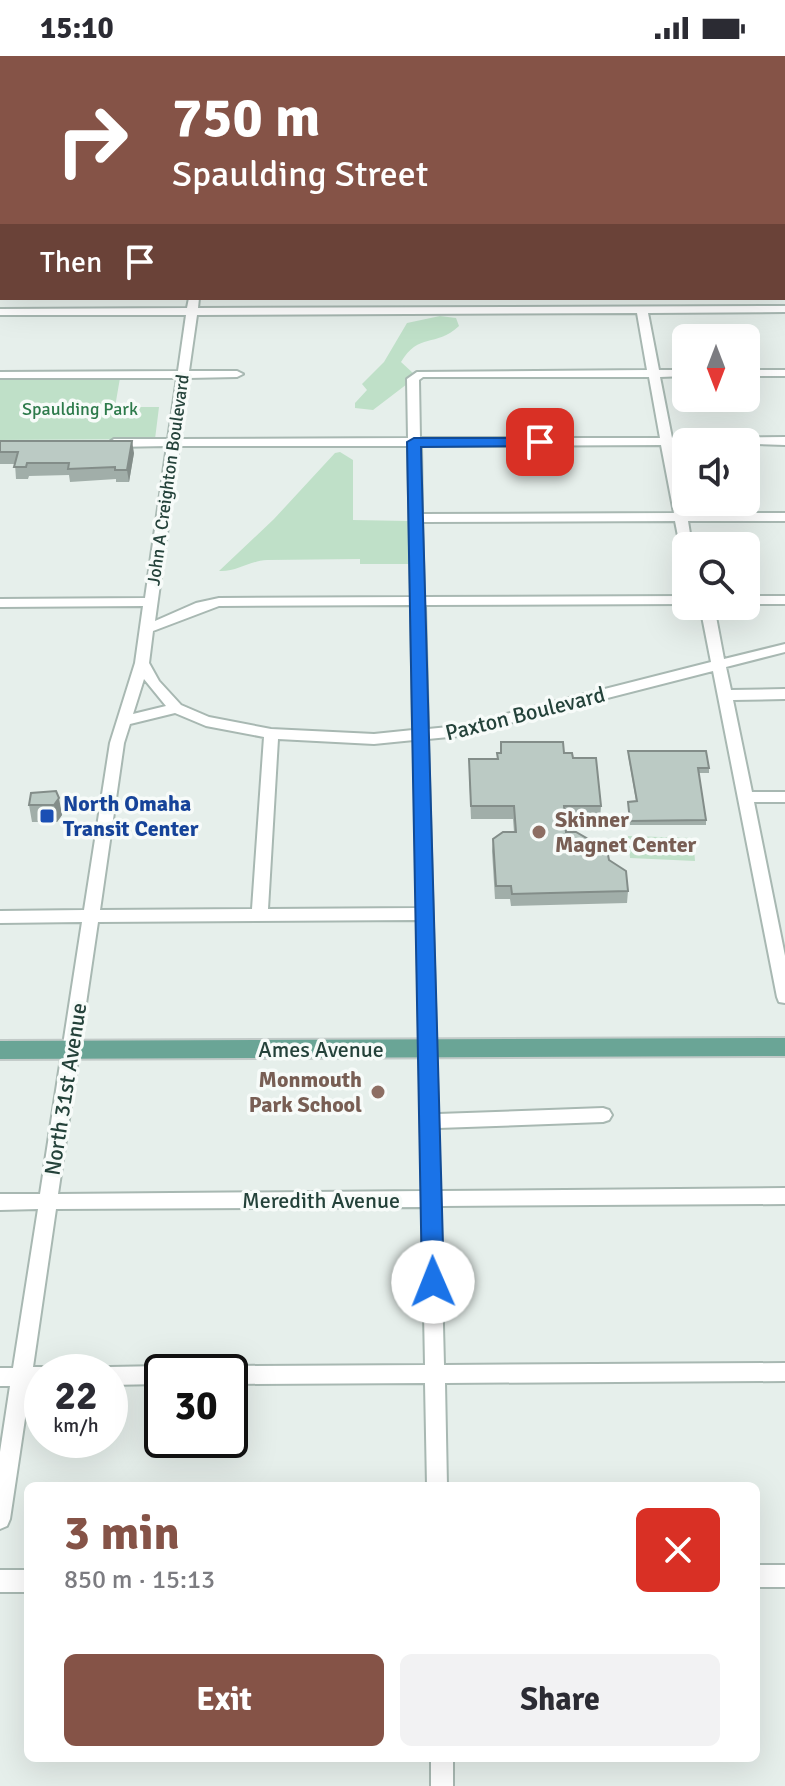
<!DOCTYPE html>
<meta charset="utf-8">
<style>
:root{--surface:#fff;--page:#f2f2f3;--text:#2b2b33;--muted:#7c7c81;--accent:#855347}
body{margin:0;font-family:Signika,sans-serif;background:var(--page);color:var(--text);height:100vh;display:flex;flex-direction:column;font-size:30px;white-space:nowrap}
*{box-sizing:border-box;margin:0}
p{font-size:26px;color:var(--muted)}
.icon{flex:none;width:44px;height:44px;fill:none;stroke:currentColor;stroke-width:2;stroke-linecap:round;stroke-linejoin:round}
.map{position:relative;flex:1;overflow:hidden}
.details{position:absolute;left:24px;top:1426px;width:736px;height:280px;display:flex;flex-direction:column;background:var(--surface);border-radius:12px;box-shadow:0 8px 32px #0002}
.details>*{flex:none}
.top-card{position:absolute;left:0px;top:0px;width:786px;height:244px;box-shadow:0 8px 32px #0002;background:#855347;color:#fff;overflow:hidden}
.needle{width:52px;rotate:180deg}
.tools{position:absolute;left:672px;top:268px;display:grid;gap:16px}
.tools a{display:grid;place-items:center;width:88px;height:88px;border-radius:12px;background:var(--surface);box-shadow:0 8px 32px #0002;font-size:40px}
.speed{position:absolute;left:24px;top:1298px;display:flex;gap:16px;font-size:40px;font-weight:700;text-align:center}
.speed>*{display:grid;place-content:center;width:104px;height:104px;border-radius:50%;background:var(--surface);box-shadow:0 8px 32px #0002;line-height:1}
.speed small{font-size:20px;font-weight:400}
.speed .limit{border:4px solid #111;border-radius:12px;background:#fff;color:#111}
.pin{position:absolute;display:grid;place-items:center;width:68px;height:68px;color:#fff;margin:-34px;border-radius:16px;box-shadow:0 4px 12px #0006}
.me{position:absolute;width:88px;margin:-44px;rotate:359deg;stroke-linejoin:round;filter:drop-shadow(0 0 6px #0008)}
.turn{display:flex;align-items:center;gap:28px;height:168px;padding:0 40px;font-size:36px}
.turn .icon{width:104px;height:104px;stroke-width:2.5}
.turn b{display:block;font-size:56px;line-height:68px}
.then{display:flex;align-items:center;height:76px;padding:0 40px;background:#0003;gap:16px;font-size:30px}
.round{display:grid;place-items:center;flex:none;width:84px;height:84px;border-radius:12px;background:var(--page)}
.head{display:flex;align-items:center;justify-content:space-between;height:136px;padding:0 40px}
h1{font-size:48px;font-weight:800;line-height:60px;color:var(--accent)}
.button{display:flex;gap:16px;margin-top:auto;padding:16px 40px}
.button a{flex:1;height:92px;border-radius:12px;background:var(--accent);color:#fff;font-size:32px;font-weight:800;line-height:92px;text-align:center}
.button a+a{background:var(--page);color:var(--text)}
.status{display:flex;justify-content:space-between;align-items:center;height:56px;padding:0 40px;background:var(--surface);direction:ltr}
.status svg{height:22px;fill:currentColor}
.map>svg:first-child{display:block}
.green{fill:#bfe0c8}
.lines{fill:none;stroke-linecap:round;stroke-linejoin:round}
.minor-casing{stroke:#a8b8b2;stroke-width:4}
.major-casing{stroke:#c2cac8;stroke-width:4}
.minor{fill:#fff;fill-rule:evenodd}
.major{fill:#6aa596;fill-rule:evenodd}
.wall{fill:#a1aea9}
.shaded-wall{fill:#838d89}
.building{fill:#bbcac4;stroke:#838d89;stroke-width:2}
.route{fill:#1a73e8;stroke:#114b97;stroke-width:2}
.transit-dot{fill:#1a4fb4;stroke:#f7fbf9;stroke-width:3}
.education-dot{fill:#8d6e63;stroke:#f7fbf9;stroke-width:3}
.labels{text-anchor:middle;stroke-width:7;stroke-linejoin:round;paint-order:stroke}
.far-park-label{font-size:18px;fill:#2d7a4b;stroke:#f7fbf9}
.far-street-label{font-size:18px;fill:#24423a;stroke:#f7fbf9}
.street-label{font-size:22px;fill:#24423a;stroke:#f7fbf9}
.transit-label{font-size:22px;font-weight:bold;fill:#164399;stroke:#f7fbf9;text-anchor:start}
.education-label{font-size:22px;font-weight:bold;fill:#785e54;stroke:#f7fbf9;text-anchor:start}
</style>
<div class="status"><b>15:10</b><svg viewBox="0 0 49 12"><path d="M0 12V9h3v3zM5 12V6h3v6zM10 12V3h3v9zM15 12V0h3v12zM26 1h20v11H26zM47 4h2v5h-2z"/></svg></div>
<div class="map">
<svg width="785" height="1730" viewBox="0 0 785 1730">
<rect width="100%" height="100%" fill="#e6efeb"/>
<!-- green -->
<path class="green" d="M 188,0 L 785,0 L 785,48 L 784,2 Z
M 440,260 L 456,262 L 459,270 C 435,292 419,276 401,306 L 414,318 L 411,325 L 373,354 L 355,352 L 355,347 L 367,334 L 362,328 L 384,306 L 407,267 Z
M 0,322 L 120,322 L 115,351 L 159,351 L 155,383 L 0,384 Z
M 340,396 L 353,404 L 353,464 L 408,465 L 410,508 L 360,508 L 360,503 L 267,504 C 249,505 237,516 219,515 L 274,463 L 335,397 Z
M 628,780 L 693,782 L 695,805 L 630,802 Z"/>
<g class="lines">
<defs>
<path id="minor" d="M 179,0 L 189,0 L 190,2 L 180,2 Z
M 0,7 L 2,7 L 2,13 L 0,13 Z
M 784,46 L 785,46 L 785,52 L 784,52 Z
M 0,71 L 2,71 L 2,77 L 0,77 Z
M 0,144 L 2,144 L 2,150 L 0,150 Z
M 784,194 L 785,194 L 785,200 L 784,200 Z
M 0,196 L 2,196 L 2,202 L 0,202 Z
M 189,242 L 199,242 L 198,252 L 785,250 L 785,256 L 648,257 L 659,314 L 686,314 L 686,320 L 660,321 L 672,382 L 785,381 L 785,389 L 686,386 L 686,389 L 673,389 L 686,457 L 785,457 L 785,465 L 688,465 L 692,490 L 686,490 L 686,494 L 680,490 L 675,465 L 422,466 L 424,541 L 686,540 L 686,548 L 425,549 L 428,673 L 459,670 L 711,606 L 700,550 L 714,550 L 724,603 L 785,588 L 785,596 L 726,611 L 731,634 L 785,633 L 785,643 L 733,644 L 752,736 L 785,736 L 785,746 L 754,746 L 785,900 L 785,947 L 779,946 L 777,941 L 713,615 L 459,680 L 428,683 L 438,1058 L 603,1052 L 609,1054 L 612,1059 L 609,1064 L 603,1066 L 438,1072 L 440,1135 L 785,1132 L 785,1148 L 440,1150 L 444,1309 L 785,1307 L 785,1325 L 445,1327 L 447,1430 L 427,1430 L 425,1327 L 230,1328 L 230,1316 L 222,1316 L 230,1310 L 425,1309 L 422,1151 L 56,1153 L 33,1311 L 42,1311 L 50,1316 L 42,1316 L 42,1329 L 30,1329 L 10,1463 L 7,1470 L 0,1473 L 0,1396 L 10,1330 L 0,1330 L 0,1312 L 13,1312 L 38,1153 L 0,1154 L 0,1138 L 40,1138 L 82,866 L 0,867 L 0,855 L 84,854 L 110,687 L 135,607 L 143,550 L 0,551 L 0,543 L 145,542 L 167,390 L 114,391 L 108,387 L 114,383 L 168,383 L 177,322 L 0,322 L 0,316 L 178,315 L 186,259 L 0,259 L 0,253 L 187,252 ZM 637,257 L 647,314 L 417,316 L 407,323 L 408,382 L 180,383 L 188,322 L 237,321 L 243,318 L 237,315 L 189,315 L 197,259 ZM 423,321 L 649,321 L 660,382 L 420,382 L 419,324 ZM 661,389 L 674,457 L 422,458 L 421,390 ZM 179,390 L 408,390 L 411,541 L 219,542 L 196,547 L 155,565 ZM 411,549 L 413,674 L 374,678 L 271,673 L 209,661 L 181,649 L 159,625 L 149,607 L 153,575 L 219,550 ZM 144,623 L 166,650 L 133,658 ZM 175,657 L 206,670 L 264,681 L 252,853 L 100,854 L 124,687 L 130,668 ZM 278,683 L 374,688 L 414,684 L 417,852 L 268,853 ZM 417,864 L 422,1135 L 58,1138 L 98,866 Z
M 746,314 L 785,314 L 785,320 L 746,320 Z
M 746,540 L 785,540 L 785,548 L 746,548 Z
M 162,1310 L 170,1316 L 162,1316 L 162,1328 L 110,1329 L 110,1316 L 102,1316 L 110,1311 Z
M 756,1509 L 785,1509 L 785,1531 L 756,1531 Z
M 0,1514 L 28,1514 L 28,1536 L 0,1536 Z
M 431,1702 L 453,1702 L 453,1730 L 431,1730 Z"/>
<path id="major" d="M 0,94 L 2,94 L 0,108 Z
M 785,982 L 785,1000 L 0,1003 L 0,985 Z"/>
</defs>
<!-- minor casing -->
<use href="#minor" class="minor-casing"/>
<!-- major casing -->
<use href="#major" class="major-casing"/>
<!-- minor -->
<use href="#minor" class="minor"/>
<!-- major -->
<use href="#major" class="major"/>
</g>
<!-- wall -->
<path class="wall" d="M 0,385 L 134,397 L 129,426 L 116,426 L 116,423 L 70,426 L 69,419 L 29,420 L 28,423 L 16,423 L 15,408 L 0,408 Z
M 501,686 L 564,697 L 573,702 L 601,750 L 600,763 L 565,763 L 566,776 L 609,804 L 628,835 L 627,847 L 511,850 L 510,843 L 495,843 L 492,795 L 493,783 L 514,776 L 513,763 L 471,763 L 469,716 L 469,703 L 497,703 L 497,697 L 500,697 Z
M 628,695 L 709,712 L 709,717 L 698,717 L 706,764 L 706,769 L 630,769 L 628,746 L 636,745 L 628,699 Z
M 56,735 L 62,759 L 57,766 L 32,766 L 29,749 Z"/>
<!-- shaded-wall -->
<path class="shaded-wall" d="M 132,385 L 134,397 L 129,426 L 127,414 Z
M 59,742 L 62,759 L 57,766 L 54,749 Z"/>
<!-- building -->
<path class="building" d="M 0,385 L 132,385 L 127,414 L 115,414 L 115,411 L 68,413 L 69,407 L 27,407 L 26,411 L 14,411 L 18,396 L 0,396 Z
M 501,686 L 563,686 L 564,697 L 572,697 L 573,702 L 596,702 L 601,750 L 564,750 L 566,776 L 576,776 L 607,794 L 609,804 L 626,815 L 628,835 L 512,838 L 511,830 L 496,830 L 493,783 L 503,776 L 516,776 L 514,750 L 471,750 L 469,703 L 498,703 L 497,697 L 501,697 Z
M 628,695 L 706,695 L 709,712 L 698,712 L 706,764 L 630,765 L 628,746 L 637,745 Z
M 56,735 L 59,742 L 54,749 L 29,749 L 31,737 Z"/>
<!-- route -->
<path class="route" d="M 414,382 L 540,382 L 547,386 L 540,390 L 421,391 L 444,1226 L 441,1233 L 433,1235 L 425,1233 L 422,1226 L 407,386 Z"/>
<!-- markers -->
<rect class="transit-dot" x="39" y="752" width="16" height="16" rx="4"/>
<g class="education-dot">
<circle cx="539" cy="776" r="8"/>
<circle cx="378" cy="1036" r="8"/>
</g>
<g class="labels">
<!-- far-park labels -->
<g class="far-park-label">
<text x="80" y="359">Spaulding Park</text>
</g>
<!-- far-street labels -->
<g class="far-street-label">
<text transform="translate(168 424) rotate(-82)" y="6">John A Creighton Boulevard</text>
</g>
<!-- street labels -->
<g class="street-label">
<text transform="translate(525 657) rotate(-14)" y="8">Paxton Boulevard</text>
<text x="321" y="1001">Ames Avenue</text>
<text transform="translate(65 1033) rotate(-81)" y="8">North 31st Avenue</text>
<text x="321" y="1152">Meredith Avenue</text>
</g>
<!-- transit labels -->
<g class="transit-label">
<text x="63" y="755">North Omaha<tspan x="63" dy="25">Transit Center</tspan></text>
</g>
<!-- education labels -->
<g class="education-label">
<text x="555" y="771">Skinner<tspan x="555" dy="25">Magnet Center</tspan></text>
<text x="362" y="1031" text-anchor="end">Monmouth<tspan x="362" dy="25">Park School</tspan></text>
</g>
</g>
</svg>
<div class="tools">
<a><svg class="needle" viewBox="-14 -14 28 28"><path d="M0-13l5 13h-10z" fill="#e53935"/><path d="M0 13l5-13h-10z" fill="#7c7c81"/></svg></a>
<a><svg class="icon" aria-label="sound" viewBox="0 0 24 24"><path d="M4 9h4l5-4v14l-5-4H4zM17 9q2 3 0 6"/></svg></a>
<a><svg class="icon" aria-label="search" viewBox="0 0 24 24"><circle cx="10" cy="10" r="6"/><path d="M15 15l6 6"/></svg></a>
</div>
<div class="speed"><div>22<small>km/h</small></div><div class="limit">30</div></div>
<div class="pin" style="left:540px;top:386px;background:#d93025"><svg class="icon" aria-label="arrive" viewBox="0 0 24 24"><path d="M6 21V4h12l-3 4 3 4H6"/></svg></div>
<svg class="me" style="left:433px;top:1226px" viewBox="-20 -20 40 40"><circle r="19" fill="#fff"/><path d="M0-13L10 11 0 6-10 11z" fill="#1a73e8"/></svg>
<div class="top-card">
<div class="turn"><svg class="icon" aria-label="right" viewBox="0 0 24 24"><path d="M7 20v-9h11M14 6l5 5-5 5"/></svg><div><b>750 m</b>Spaulding Street</div></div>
<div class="then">Then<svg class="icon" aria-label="arrive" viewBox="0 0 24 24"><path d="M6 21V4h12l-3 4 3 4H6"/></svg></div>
</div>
<section class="details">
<div class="head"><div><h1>3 min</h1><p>850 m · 15:13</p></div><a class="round" style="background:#d93025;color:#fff"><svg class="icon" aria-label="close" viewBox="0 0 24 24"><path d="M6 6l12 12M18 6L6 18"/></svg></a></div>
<div class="button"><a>Exit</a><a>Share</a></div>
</section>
</div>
